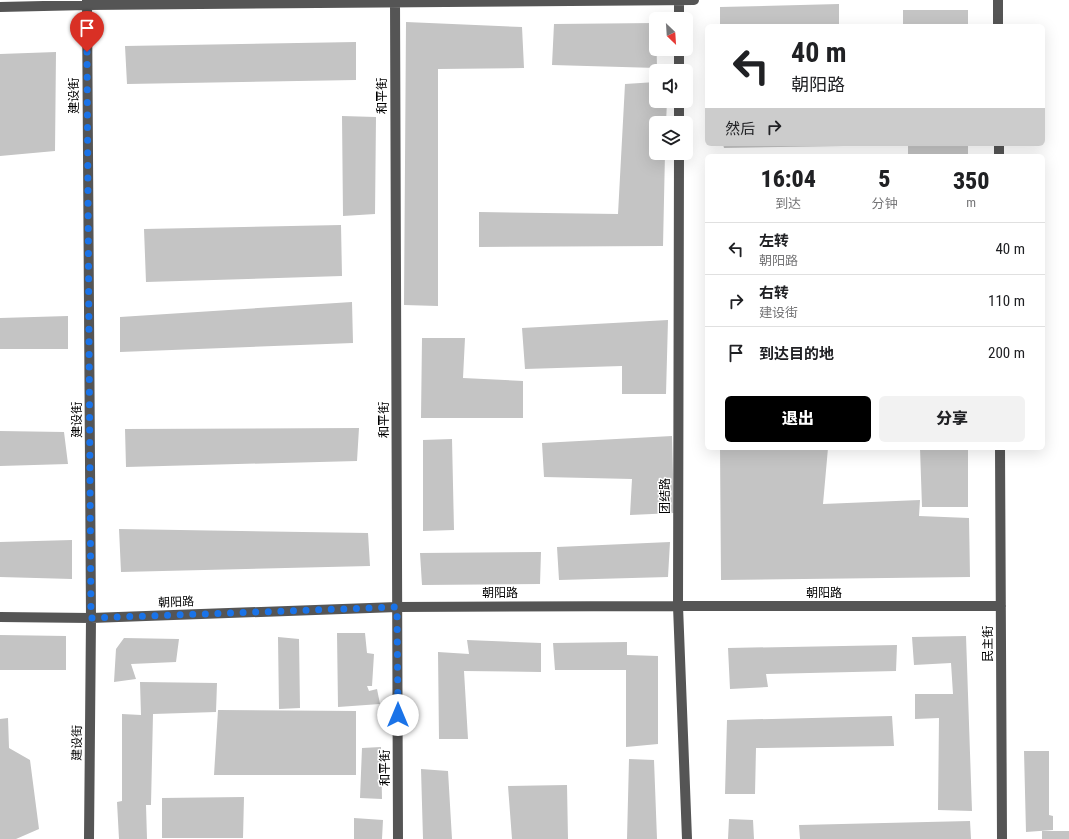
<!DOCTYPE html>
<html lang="zh">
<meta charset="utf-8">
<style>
:root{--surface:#fff;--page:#f2f2f2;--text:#202124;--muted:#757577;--line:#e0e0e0;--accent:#000}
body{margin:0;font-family:"Roboto Condensed","Noto Sans SC",sans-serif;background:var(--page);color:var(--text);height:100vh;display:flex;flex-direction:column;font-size:15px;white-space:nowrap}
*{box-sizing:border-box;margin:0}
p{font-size:13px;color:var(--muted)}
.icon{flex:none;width:22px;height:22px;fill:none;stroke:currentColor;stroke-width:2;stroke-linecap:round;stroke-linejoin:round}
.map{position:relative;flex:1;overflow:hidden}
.details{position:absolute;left:705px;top:154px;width:340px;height:296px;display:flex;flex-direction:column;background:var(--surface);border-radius:6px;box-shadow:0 4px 16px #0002}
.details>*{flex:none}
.hud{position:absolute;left:705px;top:24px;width:340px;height:122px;border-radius:6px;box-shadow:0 4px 16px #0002;background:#fff;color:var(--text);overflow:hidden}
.needle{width:26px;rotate:155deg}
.tools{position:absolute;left:649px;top:12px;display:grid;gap:8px}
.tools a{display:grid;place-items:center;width:44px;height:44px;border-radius:6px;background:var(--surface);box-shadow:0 4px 16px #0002;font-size:20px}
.pin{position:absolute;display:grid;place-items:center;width:34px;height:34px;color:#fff;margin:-41px -17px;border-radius:50% 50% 50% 0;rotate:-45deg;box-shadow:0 0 4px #0007}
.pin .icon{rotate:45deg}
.me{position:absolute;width:44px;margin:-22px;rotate:0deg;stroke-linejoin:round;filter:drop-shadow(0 0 3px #0008)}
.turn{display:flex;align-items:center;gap:14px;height:84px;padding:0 20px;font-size:18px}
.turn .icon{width:52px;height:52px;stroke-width:2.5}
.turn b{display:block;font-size:28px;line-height:34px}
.then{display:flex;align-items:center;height:38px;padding:0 20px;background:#0003;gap:8px;font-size:15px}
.eta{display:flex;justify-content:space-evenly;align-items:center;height:68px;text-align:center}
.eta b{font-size:24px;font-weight:800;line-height:28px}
.button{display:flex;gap:8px;margin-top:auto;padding:8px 20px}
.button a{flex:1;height:46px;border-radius:6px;background:var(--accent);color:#fff;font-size:16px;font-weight:800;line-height:46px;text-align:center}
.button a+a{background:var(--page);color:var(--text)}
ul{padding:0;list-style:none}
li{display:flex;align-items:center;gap:12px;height:52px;padding:0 20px;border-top:1px solid var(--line)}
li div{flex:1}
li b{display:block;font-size:15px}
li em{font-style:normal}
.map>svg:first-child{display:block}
.building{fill:#c4c4c4}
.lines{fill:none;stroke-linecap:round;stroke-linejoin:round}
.minor{stroke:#555;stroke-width:10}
.route{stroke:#1a73e8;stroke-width:7;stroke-dasharray:0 12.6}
.labels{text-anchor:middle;stroke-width:3;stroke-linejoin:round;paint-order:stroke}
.street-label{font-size:12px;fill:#000;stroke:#fff}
</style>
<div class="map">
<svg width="1069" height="839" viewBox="0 0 1069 839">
<rect width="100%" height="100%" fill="#fff"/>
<!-- building -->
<path class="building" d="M 839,4 L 839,26 L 720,26 L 720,7 Z
M 903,10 L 968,10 L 968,26 L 903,26 Z
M 406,22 L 522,27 L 524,68 L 438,69 L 438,306 L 404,305 Z
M 656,23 L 657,68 L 552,65 L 554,24 Z
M 356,42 L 356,80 L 127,84 L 125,46 Z
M 56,52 L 55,151 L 0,156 L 0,54 Z
M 656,82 L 656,101 L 667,101 L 666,123 L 656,123 L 656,153 L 665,153 L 663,246 L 479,247 L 479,212 L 618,214 L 625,84 Z
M 342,116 L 376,117 L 375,214 L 343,216 Z
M 723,144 L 843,144 L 844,146 L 724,148 Z
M 908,144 L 968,144 L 968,156 L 908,156 Z
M 341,225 L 342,276 L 146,282 L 144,229 Z
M 352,302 L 353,343 L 120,352 L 120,317 Z
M 68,316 L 68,349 L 0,349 L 0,318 Z
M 668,320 L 666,394 L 622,394 L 622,366 L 525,369 L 522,328 Z
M 422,338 L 465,338 L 463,378 L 523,381 L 523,418 L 421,418 Z
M 359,428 L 357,461 L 126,467 L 125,429 Z
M 0,431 L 64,432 L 68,464 L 0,466 Z
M 672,436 L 674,513 L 630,515 L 632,479 L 544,477 L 542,443 Z
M 452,439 L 454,530 L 423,531 L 423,440 Z
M 720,448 L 828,448 L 823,504 L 920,500 L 919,516 L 969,518 L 970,577 L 721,580 Z
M 920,448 L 968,448 L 968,507 L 922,507 Z
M 119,529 L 368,533 L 370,566 L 121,572 Z
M 72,540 L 72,579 L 0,577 L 0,542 Z
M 670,542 L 668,577 L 559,580 L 557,547 Z
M 541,552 L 540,584 L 422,585 L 420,553 Z
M 337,633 L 365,633 L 367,653 L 374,654 L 372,686 L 367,686 L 369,691 L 377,689 L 380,704 L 338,707 Z
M 0,635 L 66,636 L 66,670 L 0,670 Z
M 966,636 L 972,811 L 938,810 L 939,718 L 915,719 L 915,694 L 953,694 L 951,663 L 914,665 L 912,637 Z
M 278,637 L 299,639 L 300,708 L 279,709 Z
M 124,638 L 179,639 L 176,662 L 131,664 L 136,679 L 114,682 L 116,649 Z
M 467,640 L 541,643 L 541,672 L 464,671 L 468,739 L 439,739 L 438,652 L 469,654 Z
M 627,642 L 627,655 L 658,656 L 658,744 L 626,747 L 626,670 L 555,670 L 553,643 Z
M 897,645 L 896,671 L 766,674 L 768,687 L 730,689 L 728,648 Z
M 140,682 L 217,683 L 216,712 L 153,714 L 151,805 L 146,805 L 147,839 L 119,839 L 117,802 L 122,801 L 122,714 L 141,715 Z
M 218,710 L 356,711 L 356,775 L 214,775 Z
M 892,716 L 894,746 L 756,748 L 755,794 L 725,794 L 727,720 Z
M 8,718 L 9,748 L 30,760 L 39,829 L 16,839 L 0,839 L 0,719 Z
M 381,747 L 382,799 L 360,798 L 362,748 Z
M 1024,751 L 1049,751 L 1049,815 L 1053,816 L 1053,830 L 1026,832 Z
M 629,759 L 654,760 L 657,839 L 627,839 Z
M 421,769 L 448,771 L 452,839 L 423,839 Z
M 567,785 L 568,839 L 512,839 L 508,786 Z
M 244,797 L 243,838 L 162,838 L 162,798 Z
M 354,818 L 383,820 L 382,839 L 354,839 Z
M 729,819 L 753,820 L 754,839 L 728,839 Z
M 970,821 L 971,839 L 800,839 L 799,825 Z
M 1042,831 L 1069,831 L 1069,839 L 1042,839 Z"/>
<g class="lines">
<!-- minor -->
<path class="minor" d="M 87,0 L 91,618 L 89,839
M 395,0 L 398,839
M 998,0 L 998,26
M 0,7 L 87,5 L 694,0
M 679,19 L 679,0
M 679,71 L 679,49
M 679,123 L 679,101
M 999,144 L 999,156
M 679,153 L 678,606 L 687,839
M 1000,448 L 1002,839
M 0,617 L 91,618 L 397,607 L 678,606 L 1001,606"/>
</g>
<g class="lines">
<!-- route -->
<path class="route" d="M 87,52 L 91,618 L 397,607 L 398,715"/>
</g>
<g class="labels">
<!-- street labels -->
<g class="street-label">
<text transform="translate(74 96) rotate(-90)" y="4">建设街</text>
<text transform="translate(382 96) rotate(-90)" y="4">和平街</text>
<text transform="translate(77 420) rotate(-90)" y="4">建设街</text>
<text transform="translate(384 420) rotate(-90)" y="4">和平街</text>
<text transform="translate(665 496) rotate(-90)" y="4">团结路</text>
<text x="500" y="597">朝阳路</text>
<text x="824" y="597">朝阳路</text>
<text transform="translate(176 602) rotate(-2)" y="4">朝阳路</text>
<text transform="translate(988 644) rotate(-90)" y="4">民主街</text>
<text transform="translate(77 743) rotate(-89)" y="4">建设街</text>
<text transform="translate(385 768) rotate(-90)" y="4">和平街</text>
</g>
</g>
</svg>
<div class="tools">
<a><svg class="needle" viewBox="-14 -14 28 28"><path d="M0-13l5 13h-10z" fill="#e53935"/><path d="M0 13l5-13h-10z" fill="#757577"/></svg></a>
<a><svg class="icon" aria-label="sound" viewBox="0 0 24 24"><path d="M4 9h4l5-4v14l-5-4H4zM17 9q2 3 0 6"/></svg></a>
<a><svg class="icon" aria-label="layers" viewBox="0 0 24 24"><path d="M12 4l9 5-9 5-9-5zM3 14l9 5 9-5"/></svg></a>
</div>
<div class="pin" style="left:87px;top:52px;background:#d93025"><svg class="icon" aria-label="arrive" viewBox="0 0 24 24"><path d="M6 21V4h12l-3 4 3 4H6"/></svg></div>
<svg class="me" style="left:398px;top:715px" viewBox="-20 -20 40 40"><circle r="19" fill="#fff"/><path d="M0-13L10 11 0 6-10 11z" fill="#1a73e8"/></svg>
<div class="hud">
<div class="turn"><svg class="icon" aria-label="left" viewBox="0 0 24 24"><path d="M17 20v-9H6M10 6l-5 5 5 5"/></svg><div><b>40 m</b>朝阳路</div></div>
<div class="then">然后<svg class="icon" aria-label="right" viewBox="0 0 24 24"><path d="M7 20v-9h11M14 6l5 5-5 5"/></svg></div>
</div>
<section class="details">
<div class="eta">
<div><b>16:04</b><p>到达</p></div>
<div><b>5</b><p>分钟</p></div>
<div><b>350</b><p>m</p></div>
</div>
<ul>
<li><svg class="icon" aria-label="left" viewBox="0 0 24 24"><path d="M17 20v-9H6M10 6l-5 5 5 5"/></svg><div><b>左转</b><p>朝阳路</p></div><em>40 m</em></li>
<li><svg class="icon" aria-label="right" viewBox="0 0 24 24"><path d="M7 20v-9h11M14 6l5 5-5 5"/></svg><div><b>右转</b><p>建设街</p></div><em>110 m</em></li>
<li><svg class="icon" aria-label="arrive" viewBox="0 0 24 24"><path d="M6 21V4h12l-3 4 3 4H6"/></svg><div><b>到达目的地</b></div><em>200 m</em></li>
</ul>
<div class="button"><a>退出</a><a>分享</a></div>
</section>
</div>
